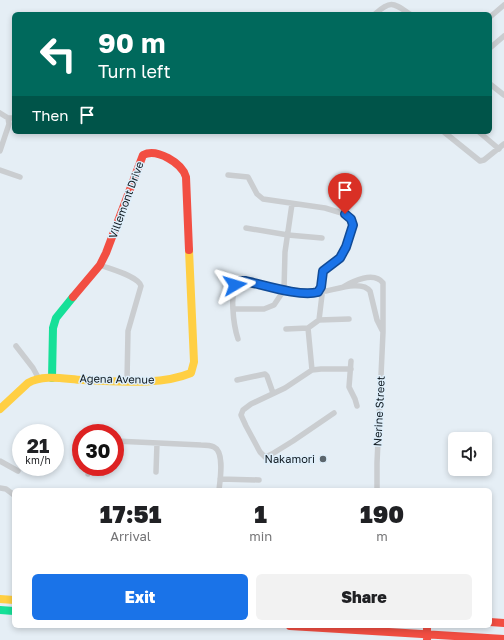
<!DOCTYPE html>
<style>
:root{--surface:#fff;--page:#f2f2f2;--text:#202124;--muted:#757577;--accent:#1a73e8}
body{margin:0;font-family:"Golos Text",sans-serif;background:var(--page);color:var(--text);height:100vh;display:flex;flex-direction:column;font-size:15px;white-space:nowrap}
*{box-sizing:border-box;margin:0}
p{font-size:13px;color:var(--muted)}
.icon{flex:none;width:22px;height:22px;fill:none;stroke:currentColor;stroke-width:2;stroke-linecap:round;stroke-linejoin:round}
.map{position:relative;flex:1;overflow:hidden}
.drawer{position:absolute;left:12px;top:488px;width:480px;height:140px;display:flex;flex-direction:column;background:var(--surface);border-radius:6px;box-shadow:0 2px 6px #0003}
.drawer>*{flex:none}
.banner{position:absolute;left:12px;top:12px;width:480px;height:122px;border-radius:6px;box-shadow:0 2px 6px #0003;background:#00695c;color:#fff;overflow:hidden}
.tools{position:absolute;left:448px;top:432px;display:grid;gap:8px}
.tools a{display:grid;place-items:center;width:44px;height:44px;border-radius:6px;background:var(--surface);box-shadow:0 2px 6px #0003;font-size:20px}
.speed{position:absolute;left:12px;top:424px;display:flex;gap:8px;font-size:20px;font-weight:700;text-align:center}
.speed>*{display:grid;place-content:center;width:52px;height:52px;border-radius:50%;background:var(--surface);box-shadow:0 2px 6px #0003;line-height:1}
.speed small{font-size:10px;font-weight:400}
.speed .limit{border:6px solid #d22;background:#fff;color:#111}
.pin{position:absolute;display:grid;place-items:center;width:34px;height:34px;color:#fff;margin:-41px -17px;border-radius:50% 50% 50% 0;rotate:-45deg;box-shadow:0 0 4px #0007}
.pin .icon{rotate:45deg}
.me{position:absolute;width:44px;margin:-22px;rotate:83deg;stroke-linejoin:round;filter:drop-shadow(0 0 3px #0008)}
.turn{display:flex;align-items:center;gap:14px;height:84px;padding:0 20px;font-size:18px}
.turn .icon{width:52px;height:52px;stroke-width:2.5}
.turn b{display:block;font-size:28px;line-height:34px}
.then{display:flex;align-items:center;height:38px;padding:0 20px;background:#0003;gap:8px;font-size:15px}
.eta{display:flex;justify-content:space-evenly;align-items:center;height:68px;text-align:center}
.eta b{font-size:24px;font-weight:800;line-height:28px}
.action{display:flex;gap:8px;margin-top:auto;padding:8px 20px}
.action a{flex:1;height:46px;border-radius:6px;background:var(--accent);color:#fff;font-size:16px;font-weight:800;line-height:46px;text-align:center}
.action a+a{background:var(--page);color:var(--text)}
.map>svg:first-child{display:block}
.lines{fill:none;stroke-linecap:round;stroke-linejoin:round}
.street{stroke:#cacdd0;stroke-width:5.5}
.fast{stroke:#16e098;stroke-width:8}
.slow{stroke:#ffcf43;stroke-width:8}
.jam{stroke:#f24e42;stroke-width:8}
.route-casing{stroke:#114b97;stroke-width:10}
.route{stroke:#1a73e8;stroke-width:7}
.poi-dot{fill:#5b656c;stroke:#dfeffb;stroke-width:1.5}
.labels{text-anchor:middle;stroke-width:3;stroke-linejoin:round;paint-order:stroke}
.street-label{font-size:11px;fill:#111b22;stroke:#dfeffb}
.poi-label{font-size:11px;fill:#111b22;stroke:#dfeffb;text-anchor:end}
</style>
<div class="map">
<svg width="504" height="640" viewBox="0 0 504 640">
<rect width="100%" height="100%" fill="#e5eef5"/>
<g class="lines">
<!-- street -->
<path class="street" d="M 375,14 C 391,0 393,3 410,14
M 490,17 L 504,5
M 490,48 L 504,36
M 490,84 L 504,95
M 0,113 L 8,118 L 14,118
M 444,132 L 480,161 L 484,160 L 504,144
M 479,132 L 499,149
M 0,151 L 9,124 L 8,118
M 0,170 L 20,177
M 228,175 L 248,177 L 257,194 L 263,199 L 325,208 L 345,214 L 351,219 L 353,225 L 352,229 L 342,255 L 338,260 L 323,271 L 321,287
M 246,228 L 288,235 L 322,238
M 100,265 C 110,269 138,276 141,286 L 128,331 L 127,381
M 343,287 C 353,281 374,271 383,283 L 383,332 L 377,463 L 377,490
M 326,291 C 337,289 362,280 370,291 L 377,320 L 382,330
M 234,309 L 264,309 L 274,305 L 284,290 L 285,252 L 292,204
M 319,320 L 322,295
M 308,328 L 312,370
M 286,329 L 308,328 L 319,320 L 349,319
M 238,339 C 234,327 228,289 239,281 L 245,281 C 266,285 297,297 318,292
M 16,346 L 33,368 L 39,379
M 351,361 L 349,387 L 355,399 L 357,406
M 237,380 L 265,374 L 267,376 L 273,393
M 334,413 L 293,441 L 272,454 L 265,457 L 260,452 L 246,426 L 241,415 L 243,410 L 251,404 L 285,388 L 312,370 L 321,369 L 351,369
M 91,433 L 91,430
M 115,441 L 201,445 C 205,445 210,445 214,447 C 225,452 220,480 219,490
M 0,461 L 18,471
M 156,472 L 157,443
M 88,474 L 89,467
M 220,479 L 259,480
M 0,488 L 6,489 L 14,495"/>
<!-- fast -->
<path class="fast" d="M 52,378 L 53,328 L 56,318 L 73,297
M 0,610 L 14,611"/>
<!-- slow -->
<path class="slow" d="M 0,409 L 28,383 C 43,374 65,379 82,380 C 116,381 160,386 191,373 L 194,362 L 189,250
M 0,599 L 14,600"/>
<!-- jam -->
<path class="jam" d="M 73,297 L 100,265 L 106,253 L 143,155 C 157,148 182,163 186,177 L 189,250
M 490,622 L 504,623
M 290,626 L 504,639
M 427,626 L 427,640"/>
</g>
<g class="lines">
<defs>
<path id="route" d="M 235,285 L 239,281 L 245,281 C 264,285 300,297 318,292 L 321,287 L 323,271 L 340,258 L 346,247 L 353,225 L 351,219 L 345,214"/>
</defs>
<!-- route casing -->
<use href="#route" class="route-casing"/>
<!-- route -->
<use href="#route" class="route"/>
</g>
<!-- markers -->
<circle class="poi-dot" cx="323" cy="459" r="4"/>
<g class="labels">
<!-- street labels -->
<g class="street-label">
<text transform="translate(126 200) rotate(-70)" y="4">Villemont Drive</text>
<text transform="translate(117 379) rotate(1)" y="4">Agena Avenue</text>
<text transform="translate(379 411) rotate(-87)" y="4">Nerine Street</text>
</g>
<!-- poi labels -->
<g class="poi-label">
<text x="315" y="463">Nakamori</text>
</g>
</g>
</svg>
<div class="tools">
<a><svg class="icon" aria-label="sound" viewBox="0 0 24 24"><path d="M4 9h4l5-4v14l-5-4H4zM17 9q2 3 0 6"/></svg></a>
</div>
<div class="speed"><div>21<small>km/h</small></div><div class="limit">30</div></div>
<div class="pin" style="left:345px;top:214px;background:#d93025"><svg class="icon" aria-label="arrive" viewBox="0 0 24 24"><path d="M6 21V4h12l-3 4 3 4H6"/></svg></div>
<svg class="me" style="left:235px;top:285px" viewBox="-20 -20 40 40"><path d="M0-17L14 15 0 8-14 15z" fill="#1a73e8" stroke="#fff" stroke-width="4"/></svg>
<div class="banner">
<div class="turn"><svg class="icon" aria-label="left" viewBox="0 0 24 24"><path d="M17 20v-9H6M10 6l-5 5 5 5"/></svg><div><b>90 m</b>Turn left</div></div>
<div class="then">Then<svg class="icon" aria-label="arrive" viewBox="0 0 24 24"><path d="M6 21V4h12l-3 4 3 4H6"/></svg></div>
</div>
<section class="drawer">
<div class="eta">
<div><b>17:51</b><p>Arrival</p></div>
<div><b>1</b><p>min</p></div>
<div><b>190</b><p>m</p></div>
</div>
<div class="action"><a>Exit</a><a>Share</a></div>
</section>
</div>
